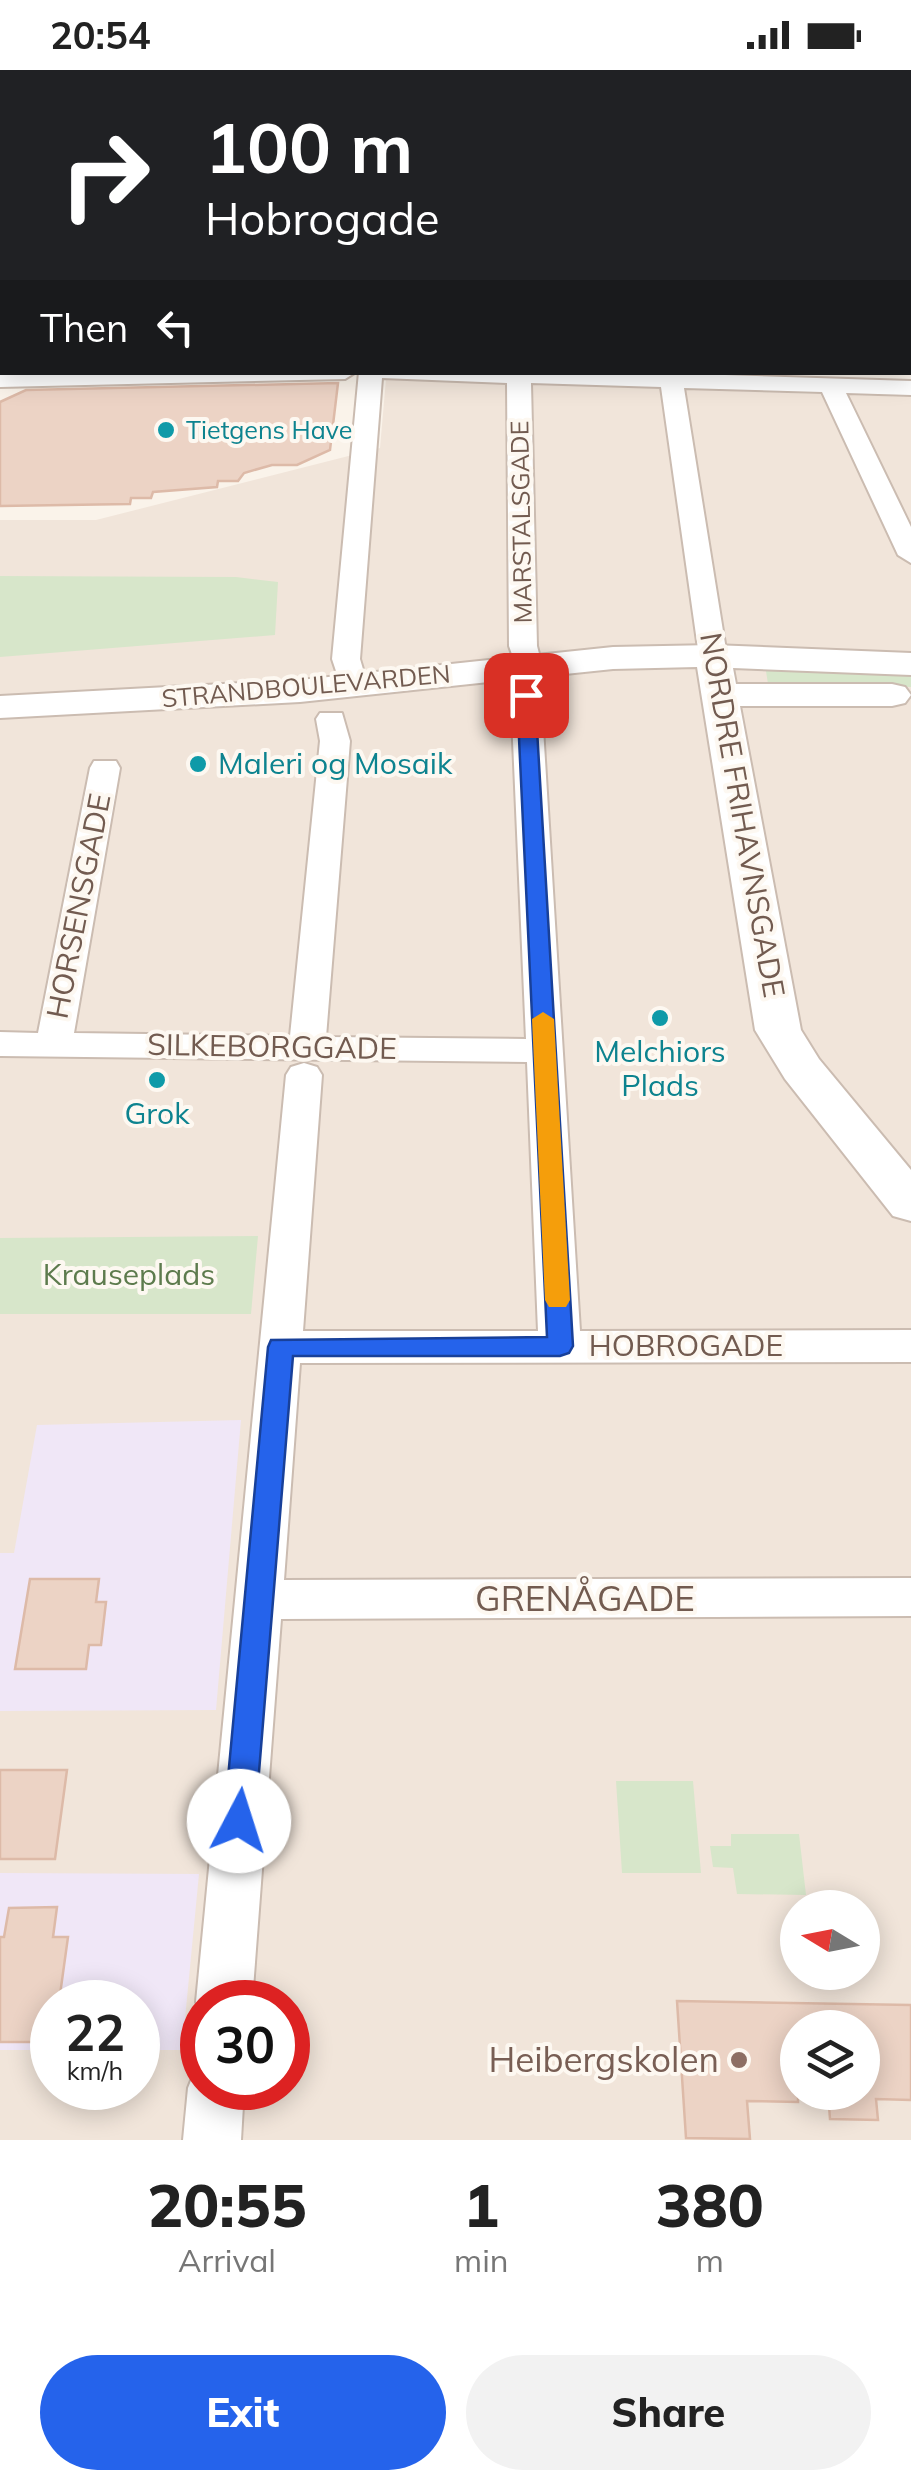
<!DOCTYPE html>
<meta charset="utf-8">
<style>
:root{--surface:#fff;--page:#f2f2f2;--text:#222;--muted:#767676;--accent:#2563eb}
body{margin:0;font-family:Mulish,sans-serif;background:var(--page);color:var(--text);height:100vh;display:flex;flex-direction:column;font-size:38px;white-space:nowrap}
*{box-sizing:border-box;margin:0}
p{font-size:32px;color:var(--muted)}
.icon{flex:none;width:55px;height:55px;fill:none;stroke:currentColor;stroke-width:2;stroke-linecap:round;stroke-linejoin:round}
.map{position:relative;height:2070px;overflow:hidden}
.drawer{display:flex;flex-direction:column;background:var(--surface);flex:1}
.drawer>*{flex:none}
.top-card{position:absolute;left:0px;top:0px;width:912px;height:305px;box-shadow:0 5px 25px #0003;background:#202124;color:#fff;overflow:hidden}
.needle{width:65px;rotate:280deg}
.tools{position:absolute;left:780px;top:1820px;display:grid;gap:20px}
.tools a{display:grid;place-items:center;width:100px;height:100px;border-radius:50%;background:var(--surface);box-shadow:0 5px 25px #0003;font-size:50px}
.speed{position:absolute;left:30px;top:1910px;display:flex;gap:20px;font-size:50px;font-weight:700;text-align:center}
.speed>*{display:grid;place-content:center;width:130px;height:130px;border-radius:50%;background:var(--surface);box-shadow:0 5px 25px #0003;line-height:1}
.speed small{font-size:25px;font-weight:400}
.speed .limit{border:15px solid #d22;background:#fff;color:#111}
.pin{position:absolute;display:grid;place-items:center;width:85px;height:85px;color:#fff;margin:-42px;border-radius:20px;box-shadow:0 5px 15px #0006}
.me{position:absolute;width:110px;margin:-55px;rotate:5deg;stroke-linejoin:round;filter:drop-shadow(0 0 8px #0008)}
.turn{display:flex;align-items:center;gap:35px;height:210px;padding:0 40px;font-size:45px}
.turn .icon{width:130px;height:130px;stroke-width:2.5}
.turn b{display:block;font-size:70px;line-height:85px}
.then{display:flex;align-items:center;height:95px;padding:0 40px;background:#0003;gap:20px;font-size:38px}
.eta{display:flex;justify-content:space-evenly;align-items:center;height:170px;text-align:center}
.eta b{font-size:60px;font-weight:800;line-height:70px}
.primary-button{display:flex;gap:20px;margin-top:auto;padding:20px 40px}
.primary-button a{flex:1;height:115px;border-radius:60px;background:var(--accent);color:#fff;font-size:40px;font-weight:800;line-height:115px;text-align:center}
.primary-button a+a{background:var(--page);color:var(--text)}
.status{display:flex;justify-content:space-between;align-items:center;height:70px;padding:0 50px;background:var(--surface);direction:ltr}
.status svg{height:28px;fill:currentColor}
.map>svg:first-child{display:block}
.residential{fill:#f1e5da;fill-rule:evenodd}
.education{fill:#f0e7f7}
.green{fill:#d7e6ca}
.building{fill:#ecd3c5;stroke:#ddbaa8;stroke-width:2.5}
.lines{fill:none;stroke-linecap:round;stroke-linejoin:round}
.minor-casing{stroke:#cbbcb1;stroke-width:4}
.tertiary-casing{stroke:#cbbcb1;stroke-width:4}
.primary-casing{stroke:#d8d1ce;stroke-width:5}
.minor{fill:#fff;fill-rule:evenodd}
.tertiary{fill:#fff;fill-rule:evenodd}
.primary{fill:#f0d4ab;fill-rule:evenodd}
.route{fill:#2563eb;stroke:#184099;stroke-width:2.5}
.slow{fill:#f59e0b}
.culture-dot{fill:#0f9aa8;stroke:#fdf8f1;stroke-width:4}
.education-dot{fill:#8d6e63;stroke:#fdf8f1;stroke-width:4}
.labels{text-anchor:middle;stroke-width:8;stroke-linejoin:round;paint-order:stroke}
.far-culture-label{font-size:25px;fill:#0d838f;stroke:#fdf8f1;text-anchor:start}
.far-street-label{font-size:25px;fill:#725b50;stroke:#fdf8f1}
.culture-label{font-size:30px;fill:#0d838f;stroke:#fdf8f1}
.street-label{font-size:30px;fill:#725b50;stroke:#fdf8f1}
.park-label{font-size:30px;fill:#5d7b4d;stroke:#fdf8f1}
.near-street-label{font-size:35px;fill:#725b50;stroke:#fdf8f1}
.near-education-label{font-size:35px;fill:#785e54;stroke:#fdf8f1;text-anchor:end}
</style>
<div class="status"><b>20:54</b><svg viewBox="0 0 49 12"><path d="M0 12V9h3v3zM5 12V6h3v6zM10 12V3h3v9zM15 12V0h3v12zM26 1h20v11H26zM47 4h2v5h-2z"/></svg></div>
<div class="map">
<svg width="911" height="2070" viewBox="0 0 911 2070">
<rect width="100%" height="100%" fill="#faf3ea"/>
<!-- residential -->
<path class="residential" d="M 386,309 L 911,327 L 911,2070 L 0,2070 L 0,450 L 96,450 L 380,378 ZM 798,1838 L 862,1838 L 862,1902 L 798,1902 ZM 52,1932 L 138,1932 L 138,2018 L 52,2018 ZM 202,1932 L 288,1932 L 288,2018 L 202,2018 ZM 798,1958 L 862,1958 L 862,2022 L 798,2022 Z"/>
<!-- education -->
<path class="education" d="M 241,1350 L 216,1640 L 0,1641 L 0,1483 L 14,1483 L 37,1355 Z
M 0,1803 L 199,1804 L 182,1980 L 138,1980 L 138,1932 L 52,1932 L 52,1980 L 0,1980 Z"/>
<!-- green -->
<path class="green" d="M 0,506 L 236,507 L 278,512 L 275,565 L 0,587 Z
M 911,600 L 911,617 L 768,614 L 766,601 Z
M 258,1166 L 251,1244 L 0,1244 L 0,1168 Z
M 616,1711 L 693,1711 L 701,1803 L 622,1803 Z
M 731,1764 L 799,1764 L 806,1825 L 737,1824 L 733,1798 L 713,1797 L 710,1776 L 731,1776 Z"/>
<!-- building -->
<path class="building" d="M 338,313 L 330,380 L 297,395 L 272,395 L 244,403 L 238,411 L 218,411 L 217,417 L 153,422 L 151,428 L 131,428 L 130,434 L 0,436 L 0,332 L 26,320 Z
M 30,1509 L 99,1509 L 96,1532 L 106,1532 L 101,1575 L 89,1575 L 86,1599 L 15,1599 Z
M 0,1700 L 67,1700 L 55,1789 L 0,1789 Z
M 57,1837 L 53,1867 L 68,1867 L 59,1932 L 52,1932 L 52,1956 L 41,1956 L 38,1972 L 0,1972 L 0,1867 L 4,1867 L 9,1838 Z
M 677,1931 L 911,1935 L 911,2030 L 876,2029 L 878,2050 L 830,2049 L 828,2022 L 862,2022 L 862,1958 L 798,1958 L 798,2032 L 747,2031 L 750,2069 L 686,2068 Z"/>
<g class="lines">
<defs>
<path id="minor" d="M 0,0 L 77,0 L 79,2 L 2,2 L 0,7 Z
M 735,0 L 753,0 L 753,2 L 736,2 Z
M 774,0 L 792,0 L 792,2 L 775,2 Z
M 356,302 L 345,309 L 0,317 L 0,303 Z
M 359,302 L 631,302 L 911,311 L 911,325 L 846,323 L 911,457 L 911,493 L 898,485 L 822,322 L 684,318 L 727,586 L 723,592 L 703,592 L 699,586 L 661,317 L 531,313 L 537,576 L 542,595 L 538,601 L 518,601 L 509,576 L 507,313 L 382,308 L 360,589 L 368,616 L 363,622 L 343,622 L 332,589 Z
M 526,616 L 536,619 L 541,625 L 580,1261 L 911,1260 L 911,1292 L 300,1293 L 284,1510 L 911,1508 L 911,1546 L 281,1549 L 252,1932 L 202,1932 L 202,1946 L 196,1932 L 286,1005 L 291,997 L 304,993 L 317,997 L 322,1005 L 303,1261 L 538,1261 L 527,992 L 0,986 L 0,962 L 38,963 L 90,698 L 94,691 L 116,691 L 120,698 L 74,963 L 290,966 L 320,671 L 316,649 L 320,643 L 342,643 L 350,671 L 326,967 L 526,969 L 511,625 L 516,619 Z
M 202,1995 L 202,2018 L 244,2018 L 241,2070 L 183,2070 L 188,2018 L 196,1998 Z"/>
<path id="tertiary" d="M 713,575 L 911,583 L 911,605 L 733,598 L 736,614 L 892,614 L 905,617 L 911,625 L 905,633 L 892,636 L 740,636 L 801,960 L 819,989 L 911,1100 L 911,1151 L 893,1146 L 785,1009 L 755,960 L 697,597 L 613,599 L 300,632 L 0,648 L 0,626 L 300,610 L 613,577 Z"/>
<path id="primary" d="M 0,216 L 2,216 L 2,235 L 0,235 Z
M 910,223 L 911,223 L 911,243 L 910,243 Z"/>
</defs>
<!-- minor casing -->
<use href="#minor" class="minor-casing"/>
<!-- tertiary casing -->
<use href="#tertiary" class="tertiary-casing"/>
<!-- primary casing -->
<use href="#primary" class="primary-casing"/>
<!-- minor -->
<use href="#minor" class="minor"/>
<!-- tertiary -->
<use href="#tertiary" class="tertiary"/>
<!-- primary -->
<use href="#primary" class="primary"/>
</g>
<!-- route -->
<path class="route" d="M 526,620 L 535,625 L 573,1276 L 569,1283 L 560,1286 L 293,1286 L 255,1751 L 250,1761 L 239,1765 L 228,1761 L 224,1751 L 268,1277 L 271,1270 L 547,1267 L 517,625 Z"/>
<!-- slow -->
<path class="slow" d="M 543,942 L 554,949 L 570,1230 L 566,1237 L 549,1237 L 545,1230 L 532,949 Z"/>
<!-- markers -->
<g class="culture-dot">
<circle cx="166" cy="360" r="10"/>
<circle cx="198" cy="694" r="10"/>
<circle cx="660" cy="948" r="10"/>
<circle cx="157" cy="1010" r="10"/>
</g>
<circle class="education-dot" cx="739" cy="1990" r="10"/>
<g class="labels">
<!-- far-culture labels -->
<g class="far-culture-label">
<text x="186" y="369">Tietgens Have</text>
</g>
<!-- far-street labels -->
<g class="far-street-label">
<text transform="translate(521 452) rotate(-91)" y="9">MARSTALSGADE</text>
<text transform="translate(306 616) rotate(-5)" y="9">STRANDBOULEVARDEN</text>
</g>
<!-- culture labels -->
<g class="culture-label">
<text x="218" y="704" text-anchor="start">Maleri og Mosaik</text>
<text x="660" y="992">Melchiors<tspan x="660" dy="34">Plads</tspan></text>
<text x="157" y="1054">Grok</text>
</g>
<!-- street labels -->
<g class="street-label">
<text transform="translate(742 745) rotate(80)" y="10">NORDRE FRIHAVNSGADE</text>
<text transform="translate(79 836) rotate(-79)" y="10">HORSENSGADE</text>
<text transform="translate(272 977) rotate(1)" y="10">SILKEBORGGADE</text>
<text x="686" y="1286">HOBROGADE</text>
</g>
<!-- park labels -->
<g class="park-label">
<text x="129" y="1215">Krauseplads</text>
</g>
<!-- near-street labels -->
<g class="near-street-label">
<text x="585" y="1541">GRENÅGADE</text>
</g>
<!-- near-education labels -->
<g class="near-education-label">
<text x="719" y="2002">Heibergskolen</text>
</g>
</g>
</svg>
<div class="tools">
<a><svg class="needle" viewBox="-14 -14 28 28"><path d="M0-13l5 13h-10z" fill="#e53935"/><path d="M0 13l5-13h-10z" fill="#767676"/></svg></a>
<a><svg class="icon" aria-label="layers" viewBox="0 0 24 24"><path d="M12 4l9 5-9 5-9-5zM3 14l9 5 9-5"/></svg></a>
</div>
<div class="speed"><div>22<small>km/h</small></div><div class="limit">30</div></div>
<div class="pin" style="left:526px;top:625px;background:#d93025"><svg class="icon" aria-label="arrive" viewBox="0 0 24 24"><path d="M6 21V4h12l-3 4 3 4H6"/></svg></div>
<svg class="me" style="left:239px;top:1751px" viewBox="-20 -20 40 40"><circle r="19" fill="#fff"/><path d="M0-13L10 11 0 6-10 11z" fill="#2563eb"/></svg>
<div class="top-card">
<div class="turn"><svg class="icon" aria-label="right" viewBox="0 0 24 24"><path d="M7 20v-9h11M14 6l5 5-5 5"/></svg><div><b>100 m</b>Hobrogade</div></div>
<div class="then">Then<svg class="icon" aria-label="left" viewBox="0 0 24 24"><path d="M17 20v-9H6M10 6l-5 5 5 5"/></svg></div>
</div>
</div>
<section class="drawer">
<div class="eta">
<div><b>20:55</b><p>Arrival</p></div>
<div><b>1</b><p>min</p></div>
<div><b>380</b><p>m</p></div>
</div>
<div class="primary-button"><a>Exit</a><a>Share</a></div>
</section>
